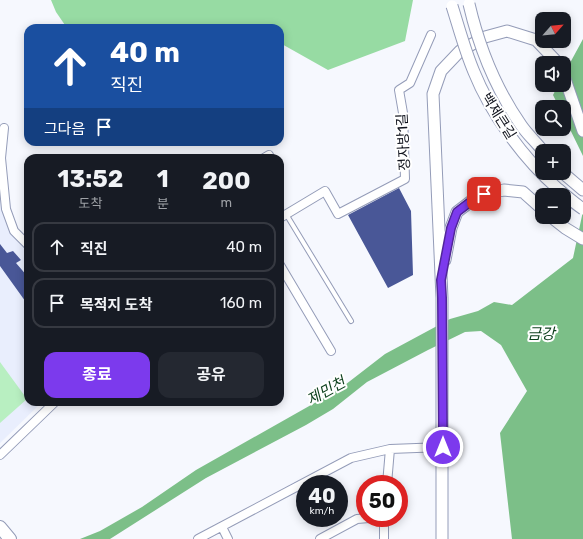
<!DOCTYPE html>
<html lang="ko">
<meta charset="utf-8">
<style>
:root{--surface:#171b24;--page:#242831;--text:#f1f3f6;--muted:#9ea1a6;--line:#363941;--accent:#7c3aed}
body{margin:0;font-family:Rubik,"Noto Sans KR",sans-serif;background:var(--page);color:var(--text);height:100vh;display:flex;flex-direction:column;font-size:15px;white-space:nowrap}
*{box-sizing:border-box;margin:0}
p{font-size:13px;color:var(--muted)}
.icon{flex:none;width:22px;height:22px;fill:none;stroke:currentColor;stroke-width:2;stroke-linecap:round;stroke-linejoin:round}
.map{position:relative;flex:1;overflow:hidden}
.drawer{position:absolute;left:24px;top:154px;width:260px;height:252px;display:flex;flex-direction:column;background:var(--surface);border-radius:12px;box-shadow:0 2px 10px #0003}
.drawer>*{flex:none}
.guide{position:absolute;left:24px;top:24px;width:260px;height:122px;border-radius:12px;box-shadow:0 2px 10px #0003;background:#1a4fa0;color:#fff;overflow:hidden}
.needle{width:26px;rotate:63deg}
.buttons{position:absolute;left:535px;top:12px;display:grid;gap:8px}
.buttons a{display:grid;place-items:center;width:36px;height:36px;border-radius:8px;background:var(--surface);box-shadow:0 2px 10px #0003;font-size:20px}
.speed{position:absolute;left:296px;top:475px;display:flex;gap:8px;font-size:20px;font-weight:700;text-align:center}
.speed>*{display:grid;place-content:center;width:52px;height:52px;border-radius:50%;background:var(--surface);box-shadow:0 2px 10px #0003;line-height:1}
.speed small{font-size:10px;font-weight:400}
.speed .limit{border:6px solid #d22;background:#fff;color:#111}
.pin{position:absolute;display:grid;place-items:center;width:34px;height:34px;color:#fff;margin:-17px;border-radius:8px;box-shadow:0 2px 6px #0006}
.me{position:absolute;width:44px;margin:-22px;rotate:0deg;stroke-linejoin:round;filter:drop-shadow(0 0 3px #0008)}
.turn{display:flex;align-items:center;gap:14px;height:84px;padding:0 20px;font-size:18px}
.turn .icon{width:52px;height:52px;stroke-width:2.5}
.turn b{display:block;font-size:28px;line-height:34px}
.then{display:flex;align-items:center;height:38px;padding:0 20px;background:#0003;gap:8px;font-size:15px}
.eta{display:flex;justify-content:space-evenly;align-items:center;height:68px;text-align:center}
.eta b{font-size:24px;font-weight:700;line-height:28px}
.button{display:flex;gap:8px;margin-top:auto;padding:8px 20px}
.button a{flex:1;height:46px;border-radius:12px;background:var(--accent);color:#fff;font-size:16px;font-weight:700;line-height:46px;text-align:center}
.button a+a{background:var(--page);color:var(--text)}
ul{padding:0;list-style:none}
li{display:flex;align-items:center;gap:12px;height:50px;margin:0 8px 6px;padding:0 12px;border:2px solid var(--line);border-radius:12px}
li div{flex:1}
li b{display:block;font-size:15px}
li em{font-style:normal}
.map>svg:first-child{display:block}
.built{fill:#e9eefd}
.green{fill:#b8efc1}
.forest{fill:#97dba3}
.water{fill:#7cbf88}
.building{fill:#495797}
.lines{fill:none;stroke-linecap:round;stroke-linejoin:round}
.lane-casing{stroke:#949cb8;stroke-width:6}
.street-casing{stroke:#949cb8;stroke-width:10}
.secondary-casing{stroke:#949cb8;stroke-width:13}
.primary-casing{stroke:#949cb8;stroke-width:14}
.lane{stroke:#fff;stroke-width:4}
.street{stroke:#fff;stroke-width:8}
.secondary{stroke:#fff;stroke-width:11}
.primary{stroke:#fff;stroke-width:12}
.secondary-bridge-casing{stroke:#949cb8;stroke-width:13;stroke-linecap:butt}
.secondary-bridge{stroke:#fff;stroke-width:11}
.route-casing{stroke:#51269a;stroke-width:10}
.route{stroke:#7c3aed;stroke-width:7}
.labels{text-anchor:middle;stroke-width:4;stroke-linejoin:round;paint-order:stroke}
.street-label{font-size:14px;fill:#10131d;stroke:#fff}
.water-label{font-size:15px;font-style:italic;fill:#0b3f1b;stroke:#fff}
</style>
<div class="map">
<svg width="583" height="539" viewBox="0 0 583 539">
<rect width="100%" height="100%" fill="#f6f8fe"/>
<!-- built -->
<path class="built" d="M 0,179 L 10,220 L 28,244 L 28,402 L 42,402 L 0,443 Z"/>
<!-- green -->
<path class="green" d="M 0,362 L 27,399 L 0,423 Z"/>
<!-- forest -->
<path class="forest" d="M 51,0 L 413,0 L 405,41 L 328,70 L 280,43 L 280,28 L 67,28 L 56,12 Z"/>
<!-- water -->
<path class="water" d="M 583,39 L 583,156 L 564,117 L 564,107 L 559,107 L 553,95 L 558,85 L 564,85 L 564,74 Z
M 583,211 L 583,539 L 512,539 L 500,433 L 527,391 L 501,345 L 481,331 L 465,332 L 428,350 L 367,382 L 333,409 L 306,425 L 206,478 L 110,539 L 80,539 L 100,531 L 142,507 L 196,470 L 341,388 L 385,354 L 450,319 L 478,311 L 494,302 L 512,305 L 573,258 Z"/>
<!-- building -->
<path class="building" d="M 399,188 L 411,211 L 413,275 L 388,288 L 348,215 Z
M 0,244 L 7,253 L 13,251 L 21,260 L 16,263 L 28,277 L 28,305 L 0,266 Z"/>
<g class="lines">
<defs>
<path id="lane" d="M 286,214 L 351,321"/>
<path id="street" d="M 4,128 L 1,158 L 6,209 L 14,231 L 28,245
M 264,158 L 269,155
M 280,218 L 325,191 L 338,214 L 405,179 L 403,113 L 399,90 L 410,83 L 431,35
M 280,265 L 331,351
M 0,455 L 55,402
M 387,484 L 390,449
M 222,527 L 228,539
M 198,539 L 351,458 L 390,449 L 443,447
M 320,539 L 357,519 L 369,518
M 384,539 L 384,518"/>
<path id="secondary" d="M 564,76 L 583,131
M 563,173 L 583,190
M 551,217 L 565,228 L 583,239
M 445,260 L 451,228 L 457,212 L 474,199 L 484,194 L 504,190 L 523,192 L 542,209
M 442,539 L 442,298 L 433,94 L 441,71 L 460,51 L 485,37 L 507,31 L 536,40 L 558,63"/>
<path id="primary" d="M 0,527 L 10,539"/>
</defs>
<!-- lane casing -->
<use href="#lane" class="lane-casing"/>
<!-- street casing -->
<use href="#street" class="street-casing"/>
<!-- secondary casing -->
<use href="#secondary" class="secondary-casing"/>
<!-- primary casing -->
<use href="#primary" class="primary-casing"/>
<!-- lane -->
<use href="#lane" class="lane"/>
<!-- street -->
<use href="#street" class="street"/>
<!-- secondary -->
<use href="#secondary" class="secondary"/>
<!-- primary -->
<use href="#primary" class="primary"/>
<defs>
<path id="secondary-bridge" d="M 469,4 C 479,47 496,89 521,125 C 527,134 536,142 543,151
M 452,6 C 459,28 465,51 474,72 C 491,114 523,158 557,188 C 565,195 574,203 583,209"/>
</defs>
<!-- secondary-bridge casing -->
<use href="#secondary-bridge" class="secondary-bridge-casing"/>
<!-- secondary-bridge -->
<use href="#secondary-bridge" class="secondary-bridge"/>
</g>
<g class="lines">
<defs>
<path id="route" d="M 443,447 L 442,298 L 441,280 L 451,228 L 457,212 L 474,199 L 484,194"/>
</defs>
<!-- route casing -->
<use href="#route" class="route-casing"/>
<!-- route -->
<use href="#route" class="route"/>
</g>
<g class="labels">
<!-- street labels -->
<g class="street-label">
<text transform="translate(499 116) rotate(58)" y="5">백제큰길</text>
<text transform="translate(403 142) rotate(-93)" y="5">정자방1길</text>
</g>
<!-- water labels -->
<g class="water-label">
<text x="541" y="339">금강</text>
<text transform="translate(326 391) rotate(-29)" y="5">제민천</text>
</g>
</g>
</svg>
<div class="buttons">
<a><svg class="needle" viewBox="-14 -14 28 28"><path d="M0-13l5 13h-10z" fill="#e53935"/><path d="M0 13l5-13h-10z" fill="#9ea1a6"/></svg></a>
<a><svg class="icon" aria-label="sound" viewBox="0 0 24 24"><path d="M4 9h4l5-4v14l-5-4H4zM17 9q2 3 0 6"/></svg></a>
<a><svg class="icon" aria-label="search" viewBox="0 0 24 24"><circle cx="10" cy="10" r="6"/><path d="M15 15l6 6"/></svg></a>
<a>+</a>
<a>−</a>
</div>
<div class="speed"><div>40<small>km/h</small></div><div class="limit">50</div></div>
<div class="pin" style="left:484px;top:194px;background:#d93025"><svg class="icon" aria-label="arrive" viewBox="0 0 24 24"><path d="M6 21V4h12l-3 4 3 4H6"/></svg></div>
<svg class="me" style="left:443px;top:447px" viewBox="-20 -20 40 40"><circle r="17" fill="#7c3aed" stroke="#fff" stroke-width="3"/><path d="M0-11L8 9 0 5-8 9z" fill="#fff"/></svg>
<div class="guide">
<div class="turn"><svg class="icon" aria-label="ahead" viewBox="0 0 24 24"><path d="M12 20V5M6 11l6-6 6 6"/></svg><div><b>40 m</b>직진</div></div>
<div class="then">그다음<svg class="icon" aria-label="arrive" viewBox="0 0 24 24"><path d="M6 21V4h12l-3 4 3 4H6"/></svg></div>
</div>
<section class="drawer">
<div class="eta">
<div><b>13:52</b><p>도착</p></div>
<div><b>1</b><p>분</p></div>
<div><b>200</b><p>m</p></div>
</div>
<ul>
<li><svg class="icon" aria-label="ahead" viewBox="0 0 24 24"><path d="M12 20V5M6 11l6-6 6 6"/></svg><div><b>직진</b></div><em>40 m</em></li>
<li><svg class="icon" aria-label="arrive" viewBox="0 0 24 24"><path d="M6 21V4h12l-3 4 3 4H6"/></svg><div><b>목적지 도착</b></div><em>160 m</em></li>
</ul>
<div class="button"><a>종료</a><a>공유</a></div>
</section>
</div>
